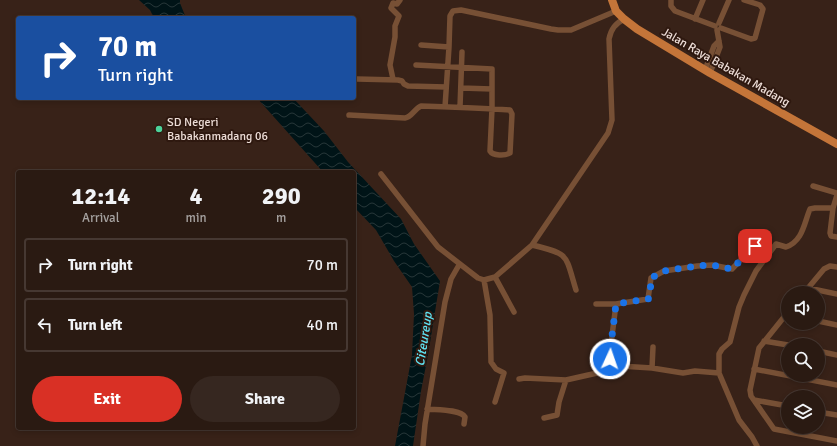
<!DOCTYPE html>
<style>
:root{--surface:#2a1a12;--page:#362720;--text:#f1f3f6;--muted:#a5a19f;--line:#463832;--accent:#d93025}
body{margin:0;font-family:Signika,sans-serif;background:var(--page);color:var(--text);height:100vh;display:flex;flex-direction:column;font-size:15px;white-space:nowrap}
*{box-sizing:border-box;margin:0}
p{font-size:13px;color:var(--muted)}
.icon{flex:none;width:22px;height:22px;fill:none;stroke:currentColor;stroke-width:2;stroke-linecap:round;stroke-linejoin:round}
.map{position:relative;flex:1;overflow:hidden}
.details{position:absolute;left:16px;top:170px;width:340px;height:260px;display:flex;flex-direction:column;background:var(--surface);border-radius:4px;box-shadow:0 2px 6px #0003,0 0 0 1px var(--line)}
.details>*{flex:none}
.banner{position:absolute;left:16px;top:16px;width:340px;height:84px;border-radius:4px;box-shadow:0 2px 6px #0003,0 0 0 1px var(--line);background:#1a4fa0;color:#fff;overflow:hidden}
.buttons{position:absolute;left:781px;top:286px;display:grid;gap:8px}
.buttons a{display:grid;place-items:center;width:44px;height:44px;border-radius:50%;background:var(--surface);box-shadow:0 2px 6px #0003,0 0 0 1px var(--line);font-size:20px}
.pin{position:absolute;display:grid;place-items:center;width:34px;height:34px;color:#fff;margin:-17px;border-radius:8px;box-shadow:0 2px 6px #0006}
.me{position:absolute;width:44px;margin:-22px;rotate:3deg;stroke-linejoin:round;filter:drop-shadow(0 0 3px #0008)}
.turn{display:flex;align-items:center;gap:14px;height:84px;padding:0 16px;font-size:18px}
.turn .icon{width:52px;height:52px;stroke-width:2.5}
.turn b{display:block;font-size:28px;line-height:34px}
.eta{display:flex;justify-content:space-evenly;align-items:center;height:68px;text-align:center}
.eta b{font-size:24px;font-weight:700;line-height:28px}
.button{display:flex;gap:8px;margin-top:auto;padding:8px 16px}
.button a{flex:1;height:46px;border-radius:24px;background:var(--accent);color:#fff;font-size:16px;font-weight:700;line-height:46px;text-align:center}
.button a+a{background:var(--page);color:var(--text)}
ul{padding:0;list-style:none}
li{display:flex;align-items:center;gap:12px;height:54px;margin:0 8px 6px;padding:0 8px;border:2px solid var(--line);border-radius:4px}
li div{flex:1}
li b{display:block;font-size:15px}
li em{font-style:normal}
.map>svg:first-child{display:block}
.water{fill:url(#water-waves)}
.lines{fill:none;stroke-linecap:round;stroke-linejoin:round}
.street{stroke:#775035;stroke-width:5.5}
.primary{stroke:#c47539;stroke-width:8}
.route{stroke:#1a73e8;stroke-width:7;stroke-dasharray:0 12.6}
.poi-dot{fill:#4cd39b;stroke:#2e180f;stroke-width:1.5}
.labels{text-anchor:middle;stroke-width:4;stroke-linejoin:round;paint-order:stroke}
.street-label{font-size:12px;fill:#edddd7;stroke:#2e180f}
.poi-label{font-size:12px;fill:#edddd7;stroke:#2e180f;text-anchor:start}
.water-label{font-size:13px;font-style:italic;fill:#60e4f4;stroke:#2e180f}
</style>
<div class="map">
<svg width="837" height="446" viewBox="0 0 837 446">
<defs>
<pattern id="water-waves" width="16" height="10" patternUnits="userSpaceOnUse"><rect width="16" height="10" fill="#001417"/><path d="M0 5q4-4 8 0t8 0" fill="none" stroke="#263638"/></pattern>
</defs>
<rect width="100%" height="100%" fill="#382218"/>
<!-- water -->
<path class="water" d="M 139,0 L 180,0 L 180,3 L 186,18 L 154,18 L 150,10 Z
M 257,98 L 293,98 L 324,131 L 348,162 L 401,219 L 414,244 L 440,281 L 428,355 L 421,391 L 413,446 L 395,446 L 412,355 L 414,314 L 412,287 L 394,261 L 376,230 L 354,207 L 354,172 L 323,172 Z"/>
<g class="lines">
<!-- street -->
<path class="street" d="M 671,0 L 671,6 L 675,11 L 715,26
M 695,19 L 703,0
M 719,23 L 729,0
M 721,28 L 751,39 L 755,38 L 763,9 L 760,5 L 744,0
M 421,45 L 449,47
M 705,70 L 714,46 L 719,41
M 710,73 L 720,47 L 717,30
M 357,79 L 398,80 L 402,81 L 404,84 L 408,86 L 446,87
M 393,79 L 390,65 L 395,37 L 395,26 L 399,16 L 391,8 L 393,3 L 397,4 L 400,0
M 461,88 L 492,89
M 445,107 L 449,47 L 450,16 L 453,11 L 461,10 L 551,29 L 558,30 L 571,30 L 616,11
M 460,107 L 462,52
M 349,115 L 405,118 C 412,117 414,109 421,106 C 451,107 481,108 510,110 L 512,114 L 510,153 C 505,156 493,156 490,151 L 492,109 L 492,69 L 416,65
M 381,174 L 438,247 L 478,278 L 484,280 L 495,277 L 532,245 L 608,133 L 612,120 L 609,39 C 611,29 615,24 624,19
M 813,186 L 837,193
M 837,195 L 833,208 L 830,233 L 831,236 L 837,237
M 532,245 C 570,254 565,254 576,290
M 495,277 L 514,312
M 484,280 L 490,315 L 491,362 L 496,369 L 504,373 L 495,402
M 808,288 L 837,294
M 804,293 L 824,269 L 830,266 L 837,267
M 596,304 L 616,304 L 648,299 L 651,278 L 664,271 L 697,266 L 712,265 L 732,269 L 754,246 L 767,255
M 788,312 L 759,348 L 750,390 L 751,396 L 774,429 L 837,441
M 818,321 L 837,325
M 764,341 L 788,345
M 818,351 L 837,355
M 615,367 L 610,359 L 612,336 L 616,304
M 652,368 L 653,347
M 754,369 L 837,385
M 719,373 L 719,354 L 722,349 L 730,342 L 739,307 L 744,295 L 756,271 L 776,244 L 786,247 C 803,241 804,223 810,209 L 815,208 L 833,208
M 519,379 L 525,378 L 566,380
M 754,400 L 788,406
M 427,409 C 436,410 460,409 465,417 L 464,424
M 818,412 L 837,415
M 544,418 L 557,415 L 559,402 L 566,380 L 606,371 L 620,366 L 652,368 L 683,373 L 695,371 L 719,373 L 739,420 L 752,437 L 757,446
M 423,446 L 425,424 L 445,302 L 451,279 L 459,265"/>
<!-- primary -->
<path class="primary" d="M 612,0 L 616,11 L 624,19 L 637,29 L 710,73 L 837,144"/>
</g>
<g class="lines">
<!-- route -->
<path class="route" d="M 610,359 L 612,336 L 616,304 L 648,299 L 650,297 L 651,278 L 664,271 L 697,266 L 712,265 L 732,269 L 753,247 L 755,246"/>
</g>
<!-- markers -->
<circle class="poi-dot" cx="159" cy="129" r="4"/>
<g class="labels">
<!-- street labels -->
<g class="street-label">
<text transform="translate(726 67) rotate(30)" y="4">Jalan Raya Babakan Madang</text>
</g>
<!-- poi labels -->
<g class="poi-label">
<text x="167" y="126">SD Negeri<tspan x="167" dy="14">Babakanmadang 06</tspan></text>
</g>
<!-- water labels -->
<g class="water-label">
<text transform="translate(423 339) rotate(-81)" y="5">Citeureup</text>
</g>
</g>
</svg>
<div class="buttons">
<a><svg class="icon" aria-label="sound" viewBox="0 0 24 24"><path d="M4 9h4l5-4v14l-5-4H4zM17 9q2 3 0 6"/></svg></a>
<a><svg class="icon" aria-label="search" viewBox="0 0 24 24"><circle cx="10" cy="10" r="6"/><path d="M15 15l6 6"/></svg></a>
<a><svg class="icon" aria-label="layers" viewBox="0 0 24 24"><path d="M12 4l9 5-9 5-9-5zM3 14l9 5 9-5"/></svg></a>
</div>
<div class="pin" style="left:755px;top:246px;background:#d93025"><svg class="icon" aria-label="arrive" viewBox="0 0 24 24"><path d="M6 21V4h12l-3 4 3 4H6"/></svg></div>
<svg class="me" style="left:610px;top:359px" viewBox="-20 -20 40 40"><circle r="17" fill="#1a73e8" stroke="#fff" stroke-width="3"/><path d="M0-11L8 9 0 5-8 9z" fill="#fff"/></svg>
<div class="banner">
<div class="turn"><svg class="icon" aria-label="right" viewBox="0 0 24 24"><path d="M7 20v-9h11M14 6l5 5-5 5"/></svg><div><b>70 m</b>Turn right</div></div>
</div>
<section class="details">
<div class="eta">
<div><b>12:14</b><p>Arrival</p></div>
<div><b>4</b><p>min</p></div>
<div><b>290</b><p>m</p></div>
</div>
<ul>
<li><svg class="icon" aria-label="right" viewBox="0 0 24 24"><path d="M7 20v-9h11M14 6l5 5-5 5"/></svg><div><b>Turn right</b></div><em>70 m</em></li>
<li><svg class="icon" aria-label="left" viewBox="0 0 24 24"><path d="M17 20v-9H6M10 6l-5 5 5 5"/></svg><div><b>Turn left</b></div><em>40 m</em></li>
</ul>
<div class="button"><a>Exit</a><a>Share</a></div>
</section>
</div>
